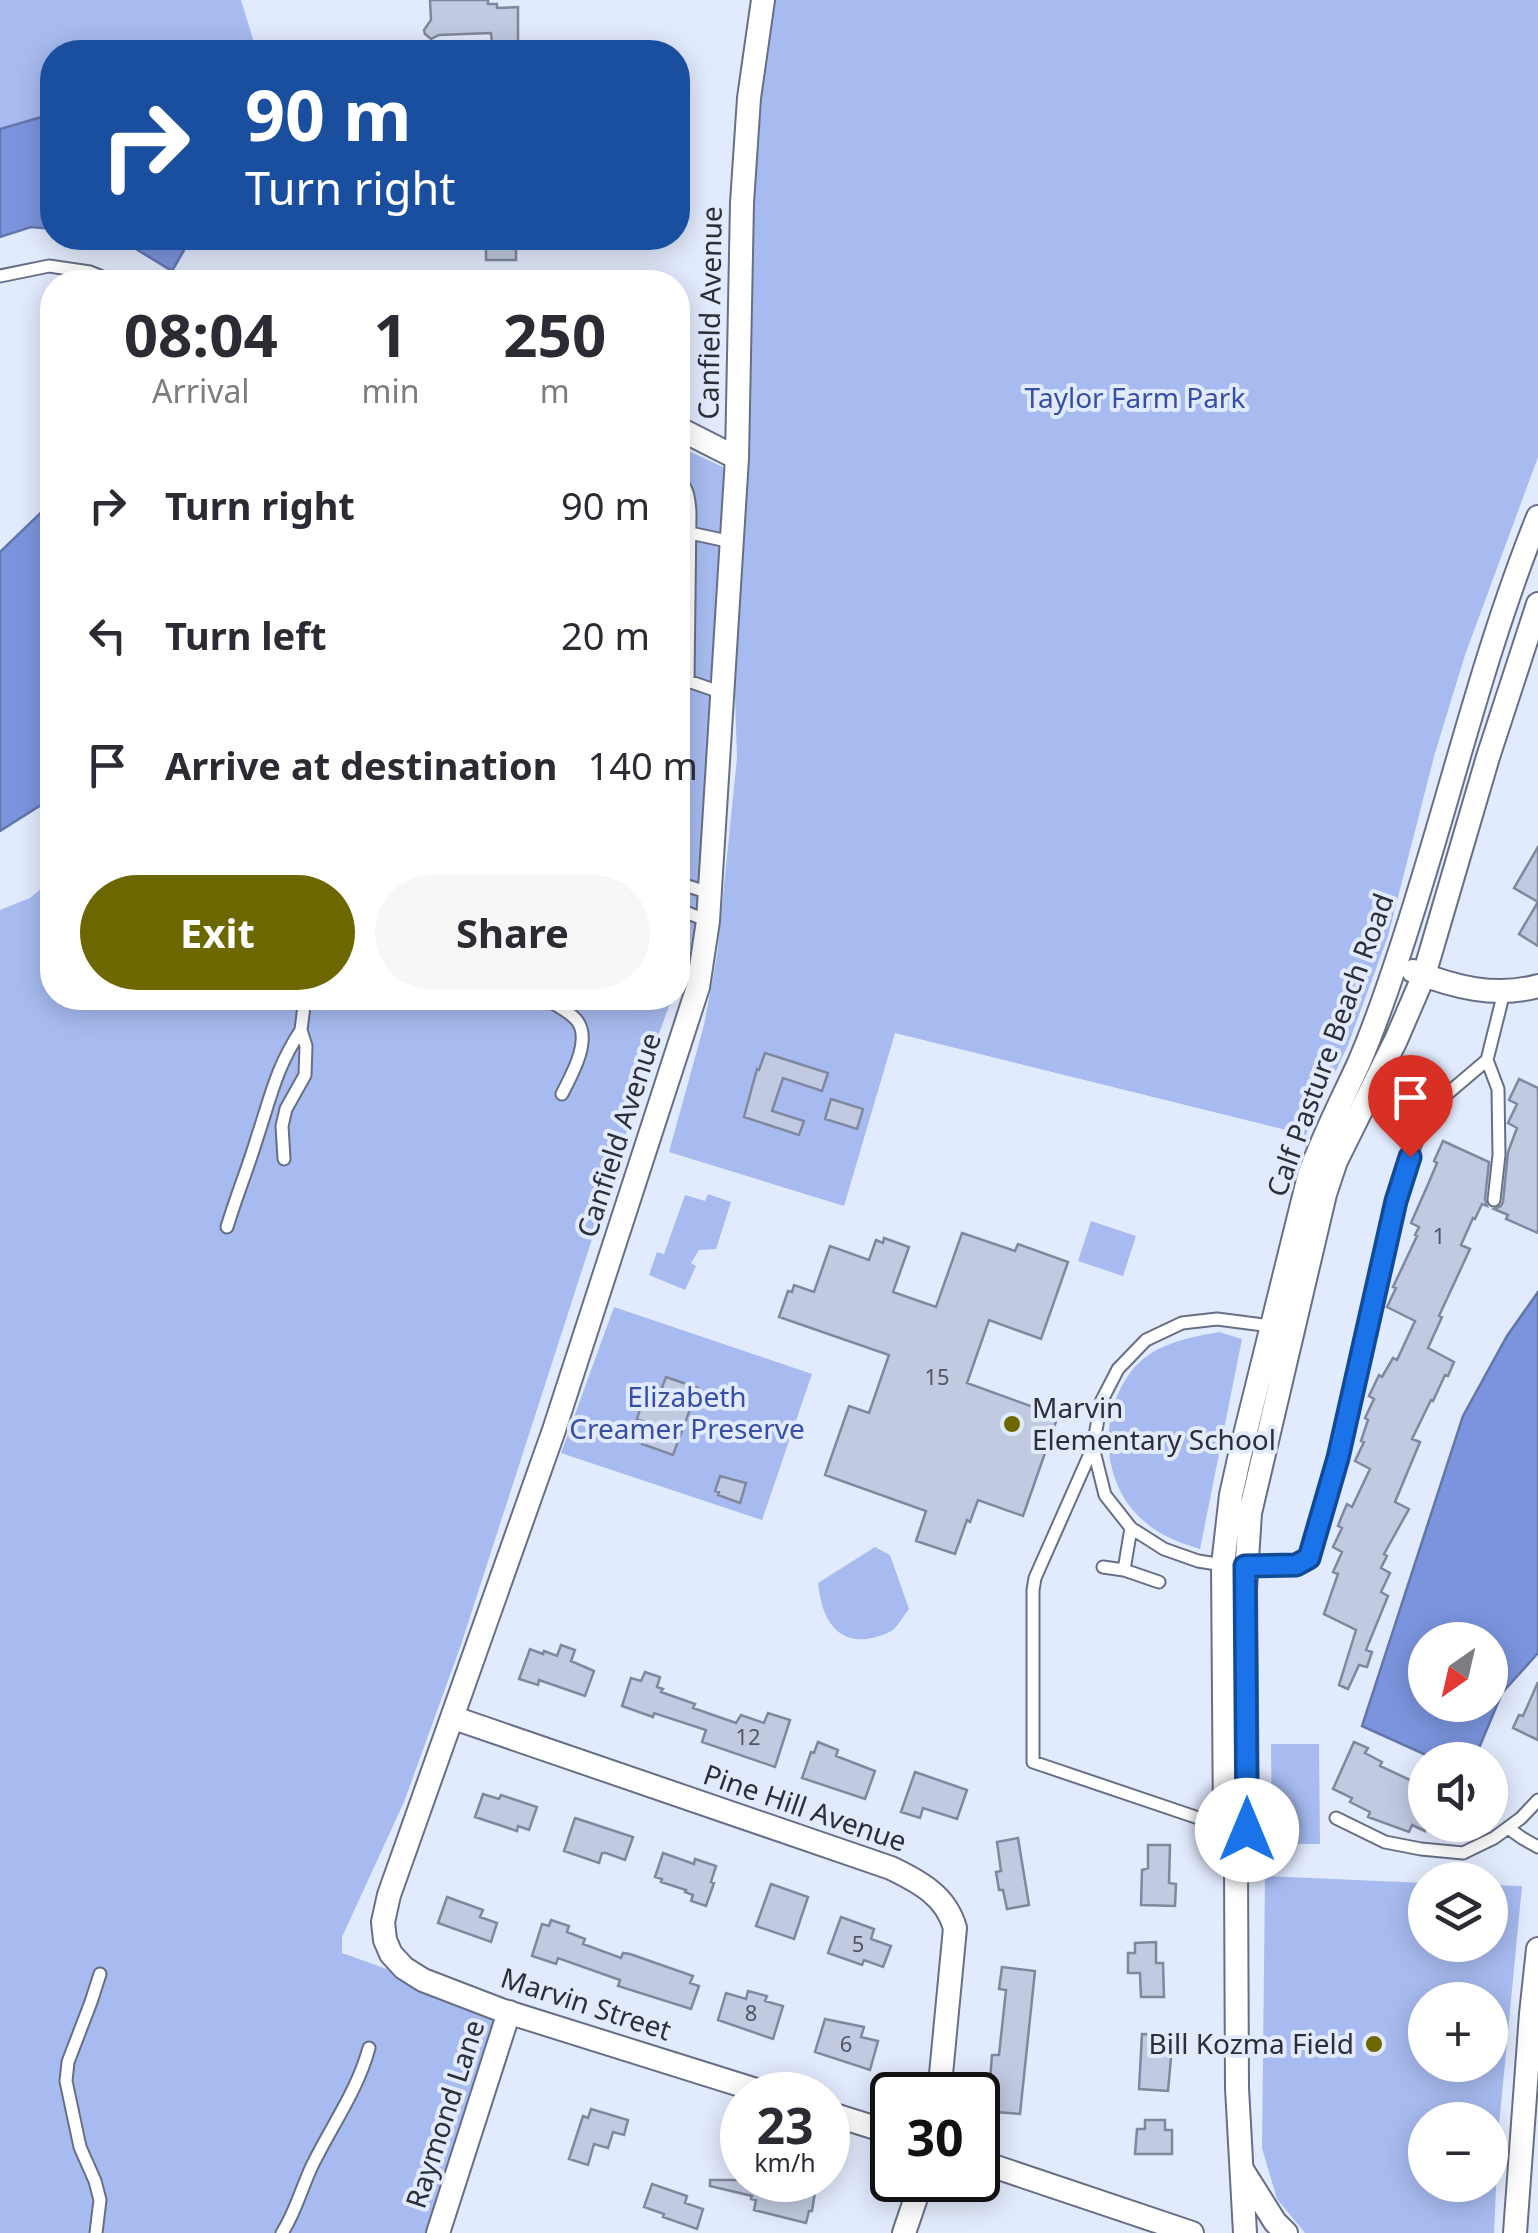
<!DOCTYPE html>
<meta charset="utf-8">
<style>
:root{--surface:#fff;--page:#f7f7f7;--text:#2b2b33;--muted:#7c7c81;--accent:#6d6700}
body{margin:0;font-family:"Noto Sans",sans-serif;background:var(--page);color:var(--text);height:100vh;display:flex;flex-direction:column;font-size:38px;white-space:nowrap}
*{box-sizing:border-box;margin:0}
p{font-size:32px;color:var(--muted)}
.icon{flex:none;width:55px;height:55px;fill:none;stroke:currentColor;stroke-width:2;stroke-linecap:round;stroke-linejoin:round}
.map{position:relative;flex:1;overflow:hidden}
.panel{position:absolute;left:40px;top:270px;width:650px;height:740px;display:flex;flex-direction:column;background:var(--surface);border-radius:40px;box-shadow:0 5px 25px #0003}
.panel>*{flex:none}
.top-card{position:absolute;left:40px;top:40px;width:650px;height:210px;border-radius:40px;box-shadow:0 5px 25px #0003;background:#1a4fa0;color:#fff;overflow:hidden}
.needle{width:65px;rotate:214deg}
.fabs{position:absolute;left:1408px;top:1622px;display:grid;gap:20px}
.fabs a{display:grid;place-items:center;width:100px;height:100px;border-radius:50%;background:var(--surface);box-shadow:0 5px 25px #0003;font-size:50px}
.speed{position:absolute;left:720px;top:2072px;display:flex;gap:20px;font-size:50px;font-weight:700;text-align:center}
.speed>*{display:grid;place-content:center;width:130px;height:130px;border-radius:50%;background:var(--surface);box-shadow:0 5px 25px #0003;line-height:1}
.speed small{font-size:25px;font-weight:400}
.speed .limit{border:5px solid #111;border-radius:15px;background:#fff;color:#111}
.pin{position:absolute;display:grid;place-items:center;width:85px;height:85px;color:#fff;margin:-102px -42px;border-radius:50% 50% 50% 0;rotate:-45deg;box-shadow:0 0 10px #0007}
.pin .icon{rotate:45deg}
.me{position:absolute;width:110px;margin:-55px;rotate:0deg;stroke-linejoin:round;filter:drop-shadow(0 0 8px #0008)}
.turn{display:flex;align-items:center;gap:35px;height:210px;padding:0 40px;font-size:45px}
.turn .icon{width:130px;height:130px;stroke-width:2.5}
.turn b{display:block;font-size:70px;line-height:85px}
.eta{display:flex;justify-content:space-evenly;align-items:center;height:170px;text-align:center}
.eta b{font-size:60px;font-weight:700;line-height:70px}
.primary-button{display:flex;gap:20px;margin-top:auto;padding:20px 40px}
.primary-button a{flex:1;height:115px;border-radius:60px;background:var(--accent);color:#fff;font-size:40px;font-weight:700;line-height:115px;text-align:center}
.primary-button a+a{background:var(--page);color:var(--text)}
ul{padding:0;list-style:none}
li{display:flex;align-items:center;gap:30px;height:130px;padding:0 40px}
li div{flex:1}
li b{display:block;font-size:38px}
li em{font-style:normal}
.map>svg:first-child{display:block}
.green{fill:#a7bbf0;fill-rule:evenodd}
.water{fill:#7b94dd;stroke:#6376ac;stroke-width:2.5;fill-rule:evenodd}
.building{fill:#c1cae1;stroke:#7f889e;stroke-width:2.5}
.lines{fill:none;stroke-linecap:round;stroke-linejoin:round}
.service-casing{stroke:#676f84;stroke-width:15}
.minor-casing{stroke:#676f84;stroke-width:26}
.service{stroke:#fff;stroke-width:11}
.minor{stroke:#fff;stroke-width:22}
.route-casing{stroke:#114b97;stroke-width:25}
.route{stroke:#1a73e8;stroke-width:18}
.poi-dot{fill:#6d6700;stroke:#e2eafd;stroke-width:4}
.labels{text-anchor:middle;stroke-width:8;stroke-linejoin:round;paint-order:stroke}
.number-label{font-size:22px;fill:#515662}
.street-label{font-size:28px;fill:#2c2f38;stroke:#e2eafd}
.park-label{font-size:28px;fill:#374fa5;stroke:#e2eafd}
.poi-label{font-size:28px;fill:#2c2f38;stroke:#e2eafd;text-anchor:start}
</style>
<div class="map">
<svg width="1538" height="2233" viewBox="0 0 1538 2233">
<rect width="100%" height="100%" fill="#e2eafd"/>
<!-- green -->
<path class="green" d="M 0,0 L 241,0 L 257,52 L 52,52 L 52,173 L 0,187 Z
M 768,0 L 1538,0 L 1538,457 L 1465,655 L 1435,753 L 1388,936 L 1348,1045 L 1306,1135 L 895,1033 L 844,1206 L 669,1152 L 704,1025 L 717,955 L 737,758 L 732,604 L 732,446 Z
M 678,446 L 725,468 L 714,770 L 701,921 L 678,984 Z
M 52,879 L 52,998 L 672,998 L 654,1047 L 461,1645 L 404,1802 L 342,1937 L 342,1953 L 501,2010 L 431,2233 L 0,2233 L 0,910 L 30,898 Z
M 708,1194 L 731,1202 L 716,1249 L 699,1250 L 691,1263 L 696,1266 L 685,1290 L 649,1275 L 657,1252 L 664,1254 L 685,1195 L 705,1201 Z
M 1091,1221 L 1136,1236 L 1123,1276 L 1078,1261 Z
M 614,1307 L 812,1374 L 762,1520 L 561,1453 Z
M 1219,1332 L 1242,1339 L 1200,1549 C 1180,1543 1161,1536 1145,1522 C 1102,1487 1097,1417 1130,1373 C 1151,1344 1187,1338 1219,1332 Z
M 875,1547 L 890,1555 L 909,1609 C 904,1615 900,1623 894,1629 C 888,1634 879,1636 872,1638 C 834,1646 821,1614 818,1583 Z
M 1271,1744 L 1319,1744 L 1320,1844 L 1272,1844 Z
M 1265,1876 L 1425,1883 L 1425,1945 L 1490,1945 L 1490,1885 L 1522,1886 L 1499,2125 L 1494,2233 L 1305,2233 L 1277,2199 L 1262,2148 ZM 1425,2000 L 1490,2000 L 1490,2065 L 1425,2065 ZM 1425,2120 L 1490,2120 L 1490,2185 L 1425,2185 Z"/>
<!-- water -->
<path class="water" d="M 52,114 L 52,229 L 31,227 L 0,237 L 0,129 Z
M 104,238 L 191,238 L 172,271 L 123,241 Z
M 52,502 L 52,798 L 0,831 L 0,552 Z
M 1538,1292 L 1538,1653 L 1502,1693 L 1474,1760 L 1437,1760 L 1362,1726 L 1463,1416 L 1507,1336 ZM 1425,1640 L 1490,1640 L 1490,1705 L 1425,1705 Z"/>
<!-- building -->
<path class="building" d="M 430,0 L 488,0 L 488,4 L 497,4 L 497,8 L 518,7 L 518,52 L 496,52 L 496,44 L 492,45 L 491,33 L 439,35 L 431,39 L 425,34 L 424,30 L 431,20 Z
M 486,238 L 516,238 L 516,260 L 486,260 Z
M 1538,847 L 1538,946 L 1519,934 L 1538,902 L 1514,888 Z
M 765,1053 L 828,1073 L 822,1091 L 783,1078 L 772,1111 L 804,1121 L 799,1135 L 744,1117 L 757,1069 L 759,1070 Z
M 1519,1079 L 1538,1088 L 1538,1233 L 1506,1219 L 1508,1215 L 1494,1209 L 1501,1206 L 1503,1202 L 1508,1152 L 1517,1128 L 1508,1123 L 1517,1104 L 1509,1100 Z
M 831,1099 L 863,1109 L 857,1129 L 825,1119 Z
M 1443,1141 L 1489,1162 L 1485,1199 L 1487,1206 L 1482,1204 L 1475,1219 L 1473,1218 L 1461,1245 L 1470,1249 L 1439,1316 L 1442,1317 L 1428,1348 L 1454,1362 L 1448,1376 L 1445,1375 L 1433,1401 L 1431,1400 L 1412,1439 L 1420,1442 L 1395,1502 L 1409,1509 L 1384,1554 L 1387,1556 L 1381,1568 L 1390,1573 L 1381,1592 L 1388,1596 L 1366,1650 L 1372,1652 L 1367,1667 L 1359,1665 L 1348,1689 L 1339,1685 L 1356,1630 L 1324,1614 L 1338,1574 L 1333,1572 L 1342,1552 L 1333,1547 L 1342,1528 L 1338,1526 L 1341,1518 L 1347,1504 L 1352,1507 L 1370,1469 L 1355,1461 L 1364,1442 L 1361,1441 L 1368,1420 L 1365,1418 L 1374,1399 L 1369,1396 L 1379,1375 L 1382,1377 L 1393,1358 L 1397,1360 L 1415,1321 L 1387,1307 L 1396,1288 L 1393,1287 L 1417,1236 L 1415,1235 L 1419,1227 L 1411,1223 L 1429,1182 L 1437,1163 L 1434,1161 Z
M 962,1233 L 1015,1251 L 1018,1244 L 1068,1262 L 1041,1339 L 989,1320 L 967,1383 L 1058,1416 L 1023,1516 L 978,1500 L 970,1522 L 967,1520 L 955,1554 L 916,1541 L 926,1511 L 825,1475 L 849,1406 L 869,1413 L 889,1355 L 779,1317 L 788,1291 L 792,1292 L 794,1285 L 814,1292 L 830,1246 L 869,1260 L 876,1240 L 883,1243 L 884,1238 L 909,1247 L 893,1292 L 936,1307 Z
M 666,1377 L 698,1388 L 673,1455 L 642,1444 L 650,1424 L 637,1419 L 642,1403 L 646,1405 L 651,1391 L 660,1393 Z
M 720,1476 L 746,1483 L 740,1503 L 718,1495 L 719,1492 L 715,1491 Z
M 561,1645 L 575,1650 L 571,1661 L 594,1671 L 585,1696 L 539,1680 L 538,1685 L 519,1679 L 530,1649 L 543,1654 L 544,1651 L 557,1656 Z
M 645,1672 L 660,1677 L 657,1687 L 663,1689 L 661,1692 L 695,1704 L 693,1708 L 736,1723 L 741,1715 L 764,1723 L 768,1713 L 790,1720 L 775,1767 L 702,1742 L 706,1730 L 654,1713 L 653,1717 L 622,1706 L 631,1678 L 641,1681 Z
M 1538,1682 L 1538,1740 L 1513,1728 L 1519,1715 L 1523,1716 Z
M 818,1742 L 838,1750 L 836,1756 L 875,1771 L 865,1799 L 802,1778 L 811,1752 L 814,1753 Z
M 1354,1742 L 1368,1748 L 1365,1753 L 1382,1762 L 1380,1766 L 1425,1787 L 1425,1831 L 1412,1825 L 1409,1832 L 1368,1817 L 1370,1812 L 1350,1802 L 1352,1798 L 1333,1789 Z
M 915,1772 L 967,1790 L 957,1819 L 923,1808 L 920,1818 L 901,1812 Z
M 483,1794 L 499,1799 L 501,1795 L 537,1807 L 529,1830 L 518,1826 L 517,1831 L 475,1817 Z
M 575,1818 L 633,1837 L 625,1860 L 606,1853 L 602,1853 L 599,1863 L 564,1851 Z
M 1018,1838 L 1029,1905 L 1007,1909 L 1003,1890 L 999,1890 L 996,1872 L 1001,1871 L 997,1842 Z
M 1148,1845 L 1170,1845 L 1169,1883 L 1176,1884 L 1175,1906 L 1141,1905 L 1142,1870 L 1148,1868 Z
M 663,1853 L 694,1864 L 695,1859 L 716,1866 L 711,1882 L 714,1883 L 706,1906 L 691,1901 L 693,1895 L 685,1892 L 686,1890 L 661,1882 L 662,1879 L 655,1877 Z
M 771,1884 L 808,1897 L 794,1939 L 756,1926 Z
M 447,1897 L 483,1910 L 480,1917 L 497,1923 L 491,1942 L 438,1923 Z
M 841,1917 L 874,1929 L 871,1939 L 891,1946 L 883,1967 L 864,1960 L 862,1965 L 828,1953 Z
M 551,1920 L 569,1926 L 567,1932 L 585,1939 L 583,1944 L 621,1958 L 623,1953 L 630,1954 L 693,1976 L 690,1983 L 699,1986 L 691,2009 L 618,1986 L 620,1980 L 558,1958 L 556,1964 L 532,1956 L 542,1924 L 549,1926 Z
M 1156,1942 L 1156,1963 L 1163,1963 L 1164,1997 L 1141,1997 L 1140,1973 L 1128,1973 L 1128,1953 L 1135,1953 L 1135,1943 Z
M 1002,1967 L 1035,1971 L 1020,2114 L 997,2112 L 998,2103 L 995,2103 L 997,2086 L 994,2086 L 995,2082 L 990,2081 L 992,2055 L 999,2055 L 1006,1990 L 999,1989 Z
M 748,1991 L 767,1996 L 765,2001 L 783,2006 L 773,2039 L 718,2020 L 726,1993 L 746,1999 Z
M 825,2019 L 864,2027 L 861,2037 L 878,2041 L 870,2070 L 815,2052 Z
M 1142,2034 L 1173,2035 L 1168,2091 L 1139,2089 Z
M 591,2109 L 628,2120 L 624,2135 L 613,2132 L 608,2148 L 594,2144 L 588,2165 L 569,2159 L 583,2116 L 588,2118 Z
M 1145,2120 L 1165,2120 L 1165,2130 L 1172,2130 L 1172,2154 L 1135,2154 L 1137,2129 L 1145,2129 Z
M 710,2180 L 817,2180 L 812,2211 L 809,2211 L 806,2223 L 754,2210 L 756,2200 L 751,2199 L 752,2196 L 710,2186 Z
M 652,2184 L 687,2196 L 685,2203 L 703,2209 L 697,2229 L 663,2217 L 664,2214 L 644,2207 Z"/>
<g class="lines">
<defs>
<path id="service" d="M 0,276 L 49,266 L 90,272 L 114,282
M 678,479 C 688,487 689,499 690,512 L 688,681 L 723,693
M 690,533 L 732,542
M 678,883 L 710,893
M 678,909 L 708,921
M 543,998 C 553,1003 571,1012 578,1022 C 591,1042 571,1076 562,1094
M 1487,1060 L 1498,1089 L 1499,1155 L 1494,1200
M 284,1159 L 282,1126 L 286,1109 L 305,1075 L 306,1046 L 301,1030 L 305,998
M 227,1227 C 236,1197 248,1168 257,1138 C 271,1096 276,1068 301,1030
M 1093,1447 L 1035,1578 L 1033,1590 L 1033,1762 L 1225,1827
M 1223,1565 L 1198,1561 L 1164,1549 L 1131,1528 L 1105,1495 L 1093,1447 L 1101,1402 L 1118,1369 L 1146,1340 L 1182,1323 L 1217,1319 L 1271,1326
M 1245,1566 L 1296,1565 L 1309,1558 L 1337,1458 L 1396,1201 L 1410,1157 L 1420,1134 L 1432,1113 L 1447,1094 L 1487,1060 L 1504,992
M 1103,1567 L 1124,1570 L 1131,1528
M 1124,1570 L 1159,1582
M 1336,1818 L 1385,1842 L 1421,1849 L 1463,1853 L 1494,1838 L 1521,1818 L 1538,1800
M 1508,1828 L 1522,1838 L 1538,1847
M 96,2233 L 100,2200 L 95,2181 L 80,2147 L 66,2081 L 68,2062 L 91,2002 L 100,1974
M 282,2233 C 295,2213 301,2190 311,2168 C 330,2128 357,2092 369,2048"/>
<path id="minor" d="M 763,0 L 749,98 L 742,203 L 737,458 L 708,921 L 698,987 L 554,1430 L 389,1895 L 383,1922 L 385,1940 L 391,1954 L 404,1968 L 423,1980 L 501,2010 L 772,2095
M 678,428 L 737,458
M 1413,971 C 1454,987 1495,998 1538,986
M 454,1718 L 891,1868 C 920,1882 946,1896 955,1928 L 939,2095
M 1236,1866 L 1229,1854 L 1225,1827 L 1223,1565 L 1231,1495 L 1239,1459 L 1309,1176 C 1322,1138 1341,1102 1358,1065 C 1372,1033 1384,999 1395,966 C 1446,817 1479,663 1538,517
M 828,2113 L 892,2133
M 978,2161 L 1192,2233
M 1243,2171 L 1275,2222 L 1286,2233
M 438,2233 L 509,2012
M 904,2233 L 922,2180
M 1245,2233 L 1237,2088 L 1236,1866 L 1243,1855 L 1247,1830 L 1245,1590 L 1250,1513 L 1325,1194 L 1336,1161 L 1396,1040 L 1424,975 L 1488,757 L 1538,604
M 1515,2233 L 1531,2014 L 1538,1949"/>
</defs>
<!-- service casing -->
<use href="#service" class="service-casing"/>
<!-- minor casing -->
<use href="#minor" class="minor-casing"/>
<!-- service -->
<use href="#service" class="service"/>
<!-- minor -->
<use href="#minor" class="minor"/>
</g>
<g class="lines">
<defs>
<path id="route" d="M 1247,1830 L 1245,1566 L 1296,1565 L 1309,1558 L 1338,1458 L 1396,1201 L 1410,1157"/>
</defs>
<!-- route casing -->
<use href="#route" class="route-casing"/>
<!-- route -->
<use href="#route" class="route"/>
</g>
<!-- markers -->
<g class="poi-dot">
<circle cx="1012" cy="1424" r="10"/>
<circle cx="1374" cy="2044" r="10"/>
</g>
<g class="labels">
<!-- number labels -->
<g class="number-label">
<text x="1439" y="1244">1</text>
<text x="937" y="1385">15</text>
<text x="748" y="1745">12</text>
<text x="858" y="1952">5</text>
<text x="751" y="2021">8</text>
<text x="846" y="2052">6</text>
</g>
<!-- street labels -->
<g class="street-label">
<text transform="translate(710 313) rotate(-89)" y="10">Canfield Avenue</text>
<text transform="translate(1330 1045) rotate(-70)" y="10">Calf Pasture Beach Road</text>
<text transform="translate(619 1135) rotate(-72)" y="10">Canfield Avenue</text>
<text transform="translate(805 1808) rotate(19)" y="10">Pine Hill Avenue</text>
<text transform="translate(586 2004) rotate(18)" y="10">Marvin Street</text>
<text transform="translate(445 2114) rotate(-72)" y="10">Raymond Lane</text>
</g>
<!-- park labels -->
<g class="park-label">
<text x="1135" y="408">Taylor Farm Park</text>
<text x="687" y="1407">Elizabeth<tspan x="687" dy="32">Creamer Preserve</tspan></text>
</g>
<!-- poi labels -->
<g class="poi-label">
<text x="1032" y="1418">Marvin<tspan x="1032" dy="32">Elementary School</tspan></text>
<text x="1354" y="2054" text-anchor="end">Bill Kozma Field</text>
</g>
</g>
</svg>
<div class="fabs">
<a><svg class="needle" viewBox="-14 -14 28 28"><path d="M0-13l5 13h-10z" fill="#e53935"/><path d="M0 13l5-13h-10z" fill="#7c7c81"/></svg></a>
<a><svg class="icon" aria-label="sound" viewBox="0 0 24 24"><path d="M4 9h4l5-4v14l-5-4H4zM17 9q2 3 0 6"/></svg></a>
<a><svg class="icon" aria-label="layers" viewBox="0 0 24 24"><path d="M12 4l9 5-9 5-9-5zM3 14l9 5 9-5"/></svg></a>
<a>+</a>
<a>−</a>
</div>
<div class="speed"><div>23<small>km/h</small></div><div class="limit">30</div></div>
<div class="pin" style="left:1410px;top:1157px;background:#d93025"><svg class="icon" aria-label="arrive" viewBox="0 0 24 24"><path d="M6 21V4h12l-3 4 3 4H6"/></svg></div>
<svg class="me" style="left:1247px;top:1830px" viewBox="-20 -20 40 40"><circle r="19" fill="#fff"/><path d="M0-13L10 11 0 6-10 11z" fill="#1a73e8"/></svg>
<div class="top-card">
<div class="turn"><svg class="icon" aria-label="right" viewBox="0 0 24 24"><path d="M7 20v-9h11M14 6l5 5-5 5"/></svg><div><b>90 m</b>Turn right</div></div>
</div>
<section class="panel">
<div class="eta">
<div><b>08:04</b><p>Arrival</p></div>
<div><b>1</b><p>min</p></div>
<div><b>250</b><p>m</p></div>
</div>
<ul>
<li><svg class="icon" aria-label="right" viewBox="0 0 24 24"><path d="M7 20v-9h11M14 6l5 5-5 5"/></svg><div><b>Turn right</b></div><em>90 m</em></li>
<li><svg class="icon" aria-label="left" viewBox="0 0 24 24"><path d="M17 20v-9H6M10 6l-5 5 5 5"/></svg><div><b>Turn left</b></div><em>20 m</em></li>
<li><svg class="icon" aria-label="arrive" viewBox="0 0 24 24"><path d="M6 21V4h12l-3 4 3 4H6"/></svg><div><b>Arrive at destination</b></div><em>140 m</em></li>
</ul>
<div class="primary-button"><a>Exit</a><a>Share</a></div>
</section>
</div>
